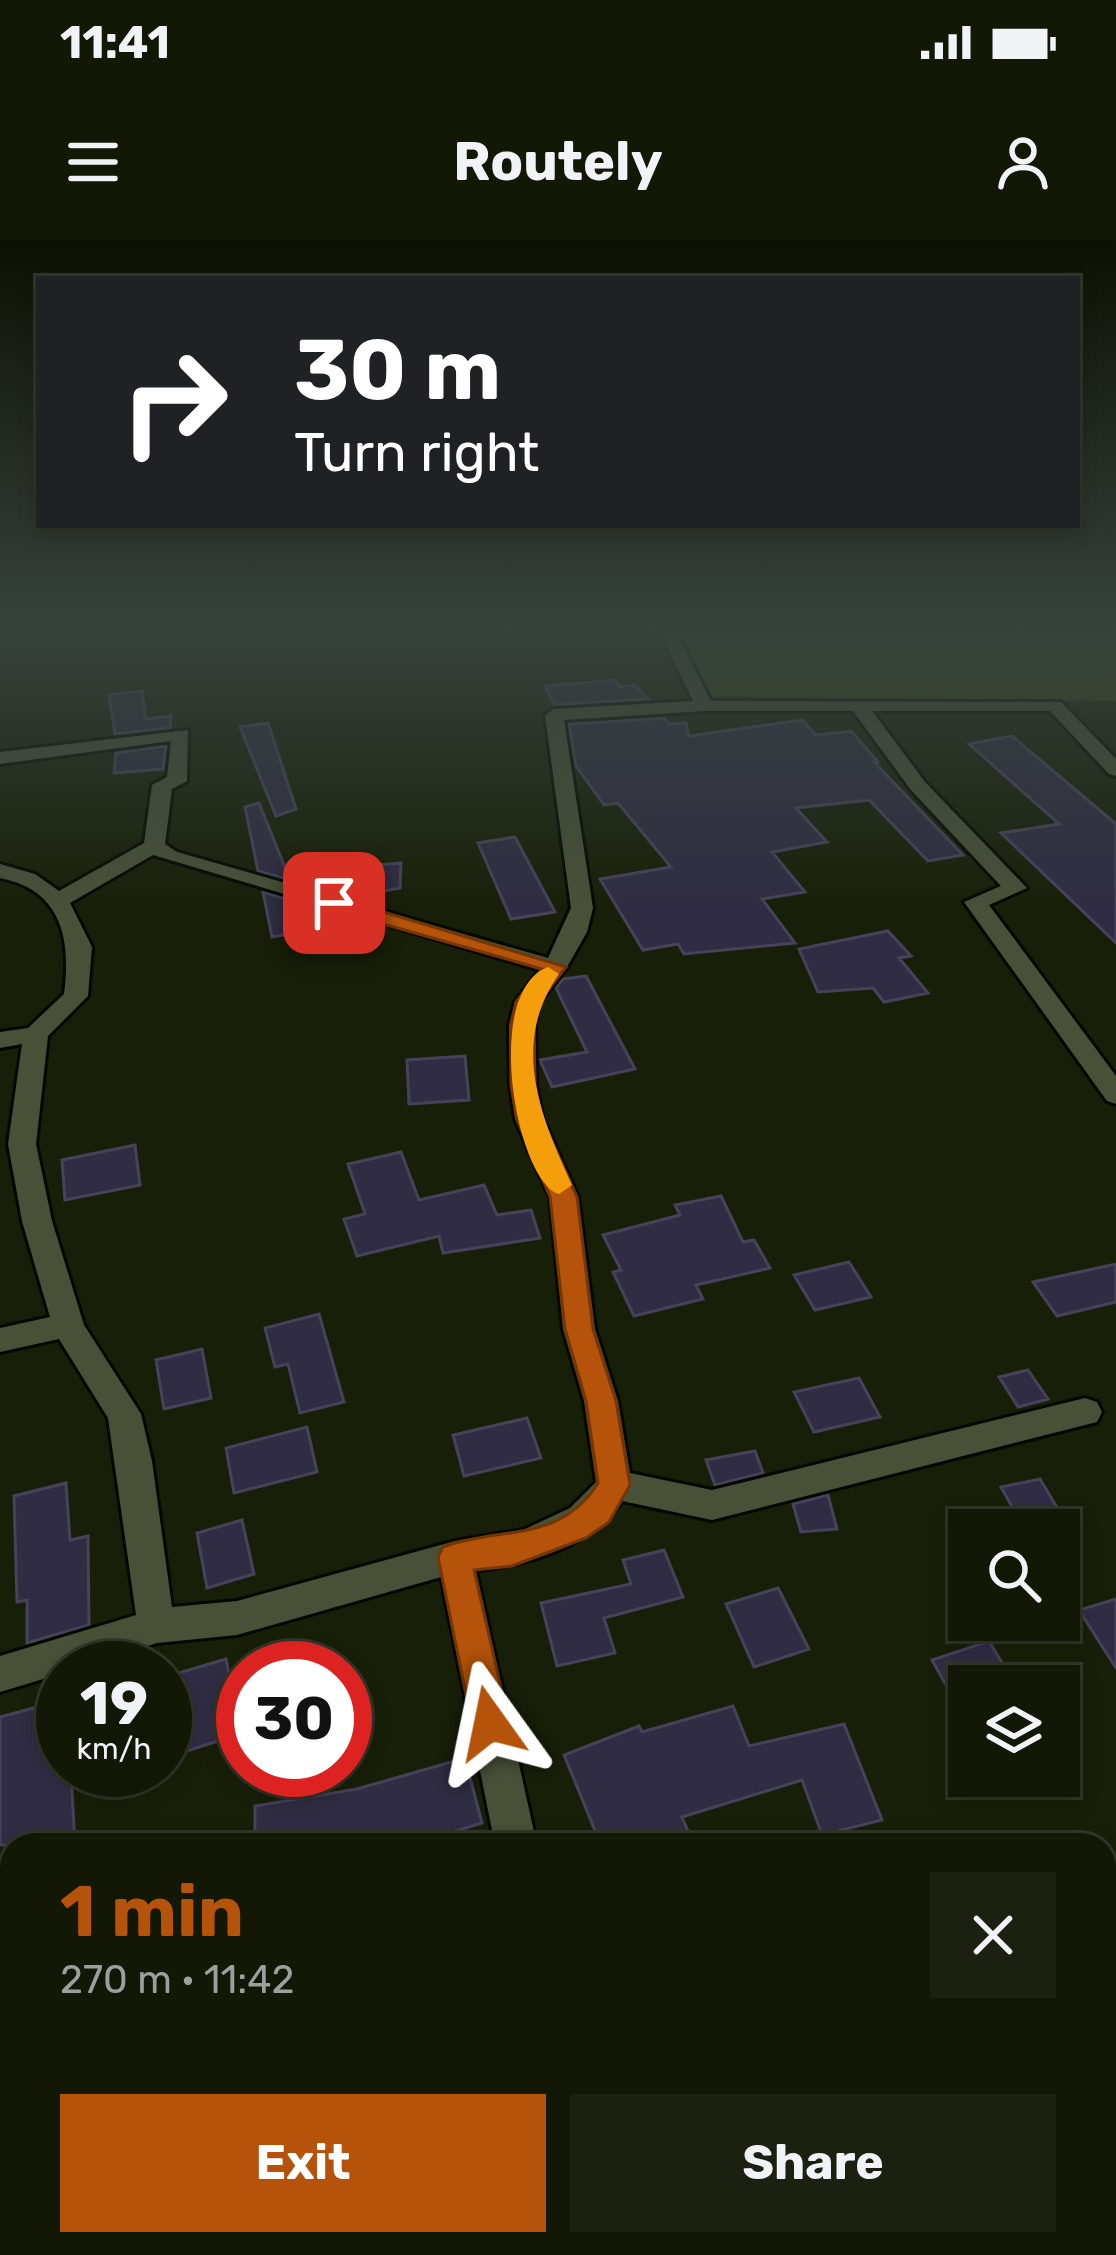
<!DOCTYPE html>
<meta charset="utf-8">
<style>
:root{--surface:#121706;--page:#1b2010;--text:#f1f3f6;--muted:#9c9f9b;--line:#313628;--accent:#b45309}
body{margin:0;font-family:Rubik,sans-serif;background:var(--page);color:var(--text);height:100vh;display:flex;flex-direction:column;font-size:45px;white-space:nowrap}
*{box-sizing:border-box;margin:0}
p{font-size:39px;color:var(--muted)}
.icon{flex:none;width:66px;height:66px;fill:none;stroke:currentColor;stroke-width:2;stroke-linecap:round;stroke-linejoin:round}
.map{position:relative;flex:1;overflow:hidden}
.side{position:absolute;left:0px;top:1593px;width:1116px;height:423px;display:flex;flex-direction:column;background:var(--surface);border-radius:36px 36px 0 0;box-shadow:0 6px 18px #0003,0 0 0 3px var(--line)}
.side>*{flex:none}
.top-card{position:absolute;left:36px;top:36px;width:1044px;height:252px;border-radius:0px;box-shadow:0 6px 18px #0003,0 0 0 3px var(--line);background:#202124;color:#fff;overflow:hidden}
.tools{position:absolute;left:948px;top:1269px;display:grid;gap:24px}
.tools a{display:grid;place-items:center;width:132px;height:132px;border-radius:0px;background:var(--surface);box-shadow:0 6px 18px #0003,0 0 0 3px var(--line);font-size:60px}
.speed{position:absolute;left:36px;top:1401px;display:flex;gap:24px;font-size:60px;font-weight:700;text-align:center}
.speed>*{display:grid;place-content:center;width:156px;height:156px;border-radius:50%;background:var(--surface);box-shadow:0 6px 18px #0003,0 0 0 3px var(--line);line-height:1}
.speed small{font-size:30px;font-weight:400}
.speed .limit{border:18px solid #d22;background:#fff;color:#111}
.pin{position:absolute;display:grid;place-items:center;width:102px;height:102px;color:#fff;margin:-51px;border-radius:24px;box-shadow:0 6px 18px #0006}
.me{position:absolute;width:132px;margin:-66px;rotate:348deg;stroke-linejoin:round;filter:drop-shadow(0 0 9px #0008)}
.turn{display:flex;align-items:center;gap:42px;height:252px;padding:0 60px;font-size:54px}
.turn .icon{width:156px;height:156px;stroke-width:2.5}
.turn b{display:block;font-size:84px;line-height:102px}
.round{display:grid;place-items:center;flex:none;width:126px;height:126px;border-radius:0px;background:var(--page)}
.head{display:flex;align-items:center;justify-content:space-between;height:204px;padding:0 60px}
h1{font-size:72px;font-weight:700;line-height:90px;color:var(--accent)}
.button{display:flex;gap:24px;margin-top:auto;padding:24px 60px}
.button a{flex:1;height:138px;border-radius:0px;background:var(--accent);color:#fff;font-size:48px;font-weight:700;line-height:138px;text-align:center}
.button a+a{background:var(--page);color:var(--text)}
.status{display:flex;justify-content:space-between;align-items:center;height:84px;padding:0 60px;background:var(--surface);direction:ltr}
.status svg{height:33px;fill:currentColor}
header{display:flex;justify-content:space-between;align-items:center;height:156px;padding:0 60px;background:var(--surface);font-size:54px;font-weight:700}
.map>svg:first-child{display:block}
.green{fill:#374612}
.building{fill:#302c43;stroke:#46425a;stroke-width:3}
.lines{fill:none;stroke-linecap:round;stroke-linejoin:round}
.street-casing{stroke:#040800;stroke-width:6}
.street{fill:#485038;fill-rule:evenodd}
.route{fill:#b45309;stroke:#753606;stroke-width:3}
.slow{fill:#f59e0b}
</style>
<div class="status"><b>11:41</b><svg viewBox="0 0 49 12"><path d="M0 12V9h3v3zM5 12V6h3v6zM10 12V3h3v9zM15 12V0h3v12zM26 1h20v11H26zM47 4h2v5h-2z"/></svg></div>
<header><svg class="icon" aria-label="menu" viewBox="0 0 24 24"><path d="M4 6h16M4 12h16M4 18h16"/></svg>Routely<svg class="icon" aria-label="person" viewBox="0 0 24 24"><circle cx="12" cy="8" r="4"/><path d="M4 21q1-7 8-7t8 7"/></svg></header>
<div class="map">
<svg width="1116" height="2015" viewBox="0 0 1116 2015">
<rect width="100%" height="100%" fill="#181f08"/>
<!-- green -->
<path class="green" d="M 677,389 L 1116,389 L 1116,461 L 708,457 Z"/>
<!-- building -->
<path class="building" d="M 615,440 L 620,447 L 635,445 L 648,459 L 554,465 L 545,446 Z
M 142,451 L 146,479 L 171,476 L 170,488 L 115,494 L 109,455 Z
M 664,478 L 669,484 L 686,483 L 689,496 L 802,480 L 816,495 L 851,491 L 878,522 L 874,522 L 963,615 L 928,621 L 869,560 L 796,568 L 827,602 L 772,612 L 805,652 L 762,659 L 795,703 L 684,714 L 678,704 L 643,710 L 600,639 L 671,627 L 618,563 L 604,565 L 576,526 L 569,484 Z
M 268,483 L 296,569 L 276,576 L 240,487 Z
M 1012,496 L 1116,584 L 1116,703 L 1001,593 L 1059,584 L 969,504 Z
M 166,506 L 163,529 L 114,533 L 116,513 Z
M 259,563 L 290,640 L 258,631 L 245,567 Z
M 515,597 L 555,672 L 511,679 L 478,603 Z
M 401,623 L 400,648 L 361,655 L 354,627 Z
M 263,652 L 300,663 L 311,690 L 272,697 Z
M 888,691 L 911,716 L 899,718 L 928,753 L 884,762 L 873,748 L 818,752 L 799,709 Z
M 586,736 L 635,829 L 552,847 L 540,820 L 587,812 L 556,748 L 563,739 Z
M 465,816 L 469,860 L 409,864 L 407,820 Z
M 135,905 L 140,945 L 65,960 L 62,920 Z
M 401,912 L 419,960 L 484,945 L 497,975 L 531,970 L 540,998 L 443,1013 L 439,996 L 357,1016 L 344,979 L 365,974 L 348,924 Z
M 721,956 L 743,1002 L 754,1000 L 770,1028 L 696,1045 L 703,1059 L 634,1076 L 613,1032 L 621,1030 L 603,995 L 680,975 L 675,965 Z
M 849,1022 L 871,1057 L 815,1070 L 794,1035 Z
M 1116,1024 L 1116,1062 L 1057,1076 L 1033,1042 Z
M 319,1074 L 344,1162 L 300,1173 L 288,1124 L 275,1127 L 265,1088 Z
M 202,1109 L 211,1158 L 164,1169 L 156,1120 Z
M 1028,1130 L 1048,1159 L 1018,1167 L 999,1137 Z
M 859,1138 L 880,1177 L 814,1192 L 794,1152 Z
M 527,1178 L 541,1218 L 464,1236 L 453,1195 Z
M 307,1187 L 317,1232 L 234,1253 L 226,1208 Z
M 755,1211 L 763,1233 L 715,1245 L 706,1220 Z
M 1040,1239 L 1065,1281 L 1025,1290 L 1001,1247 Z
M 66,1243 L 70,1300 L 88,1296 L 89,1385 L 27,1403 L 27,1360 L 17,1362 L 14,1256 Z
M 828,1255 L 837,1289 L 801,1292 L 793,1264 Z
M 242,1280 L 254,1334 L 207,1348 L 197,1293 Z
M 664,1310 L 683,1357 L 604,1378 L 615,1413 L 557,1426 L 541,1363 L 631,1344 L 623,1320 Z
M 778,1348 L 809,1409 L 754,1427 L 726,1364 Z
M 1116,1359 L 1116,1428 L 1079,1370 Z
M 989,1401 L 1016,1446 L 969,1446 L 969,1486 L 932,1420 Z
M 226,1419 L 240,1494 L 165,1518 L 165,1437 Z
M 63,1460 L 63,1536 L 71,1534 L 75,1605 L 0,1605 L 0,1477 Z
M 733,1466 L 749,1506 L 844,1484 L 882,1580 L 822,1595 L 802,1540 L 682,1577 L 694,1605 L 601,1605 L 564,1515 L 639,1486 L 642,1492 Z
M 465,1518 L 482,1583 L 411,1605 L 255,1605 L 255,1566 L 357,1549 Z"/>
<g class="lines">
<defs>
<path id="street" d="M 658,389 L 674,389 L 711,461 L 1061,462 L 1116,519 L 1116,536 L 1109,534 L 1050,471 L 872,471 L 925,542 L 1027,648 L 989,665 L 1116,836 L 1116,864 L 1107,861 L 964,662 L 1001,646 L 911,550 L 853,471 L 705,471 L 564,480 L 593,668 L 587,692 L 567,727 L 539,763 L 535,785 L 536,845 L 543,879 L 578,957 L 595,1089 L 618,1161 L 630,1233 L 712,1250 L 1085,1158 L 1097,1162 L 1102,1172 L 1097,1182 L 712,1280 L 622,1261 C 587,1308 532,1323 476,1331 L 537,1605 L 495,1605 L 441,1337 L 237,1395 L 157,1403 L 78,1428 L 63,1428 L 63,1433 L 0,1452 L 0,1416 L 136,1375 L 108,1178 L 59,1099 L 0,1112 L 0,1088 L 50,1077 L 22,981 L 8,904 L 22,804 L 0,808 L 0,792 L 28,788 L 64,754 C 71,701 63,650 0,638 L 0,624 L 35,634 L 59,651 L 144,603 L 152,545 L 167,537 L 171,501 L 0,524 L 0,512 L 188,490 L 187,541 L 172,549 L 165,604 L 177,612 L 548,718 L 571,668 L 545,475 L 554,469 L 693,461 ZM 153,615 L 540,730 L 515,762 L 509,785 L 510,845 L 515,879 L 550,957 L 563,1089 L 584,1161 L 596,1242 L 570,1268 L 523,1290 L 455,1301 L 237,1361 L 172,1367 L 152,1221 L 141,1174 L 84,1085 L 52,981 L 36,904 L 48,796 L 88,756 L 92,707 L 70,663 Z
M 548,2004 L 600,2004 L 602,2015 L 550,2015 Z"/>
</defs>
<!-- street casing -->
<use href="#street" class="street-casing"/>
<!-- street -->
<use href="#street" class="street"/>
</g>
<!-- sky -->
<linearGradient id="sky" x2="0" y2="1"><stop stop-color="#0d1104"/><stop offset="0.58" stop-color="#37423d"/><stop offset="1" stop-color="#37423d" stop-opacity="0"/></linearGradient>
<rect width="1116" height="671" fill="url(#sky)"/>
<!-- route -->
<path class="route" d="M 334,657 L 566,727 L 538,763 L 534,785 L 535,845 L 542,879 L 577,957 L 593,1089 L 616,1161 L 630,1245 L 609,1282 L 586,1298 L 512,1326 L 474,1330 L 509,1483 L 503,1495 L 490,1500 L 477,1495 L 472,1483 L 438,1317 L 443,1307 C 499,1286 560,1304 598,1243 L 586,1161 L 565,1089 L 550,957 L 517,879 L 511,845 L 511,785 L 516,762 L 542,729 L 327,668 L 327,659 Z"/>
<!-- slow -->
<path class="slow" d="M 548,727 L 559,734 C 510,804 540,875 572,945 L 559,954 C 516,941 482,751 548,727 Z"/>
</svg>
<div class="tools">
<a><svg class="icon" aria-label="search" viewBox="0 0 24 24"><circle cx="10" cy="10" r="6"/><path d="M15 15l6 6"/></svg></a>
<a><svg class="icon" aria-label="layers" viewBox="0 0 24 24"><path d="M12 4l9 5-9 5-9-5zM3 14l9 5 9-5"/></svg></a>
</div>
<div class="speed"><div>19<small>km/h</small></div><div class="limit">30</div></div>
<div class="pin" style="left:334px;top:663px;background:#d93025"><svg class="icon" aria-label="arrive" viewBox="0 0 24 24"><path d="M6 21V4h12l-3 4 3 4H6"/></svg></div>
<svg class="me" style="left:490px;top:1483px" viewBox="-20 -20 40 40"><path d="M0-17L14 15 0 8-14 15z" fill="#b45309" stroke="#fff" stroke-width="4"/></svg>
<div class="top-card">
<div class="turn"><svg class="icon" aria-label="right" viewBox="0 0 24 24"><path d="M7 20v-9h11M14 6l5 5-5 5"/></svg><div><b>30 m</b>Turn right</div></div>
</div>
<section class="side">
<div class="head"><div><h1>1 min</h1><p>270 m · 11:42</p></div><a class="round"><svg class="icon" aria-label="close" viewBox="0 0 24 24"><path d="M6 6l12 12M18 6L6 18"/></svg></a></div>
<div class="button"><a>Exit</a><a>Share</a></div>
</section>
</div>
